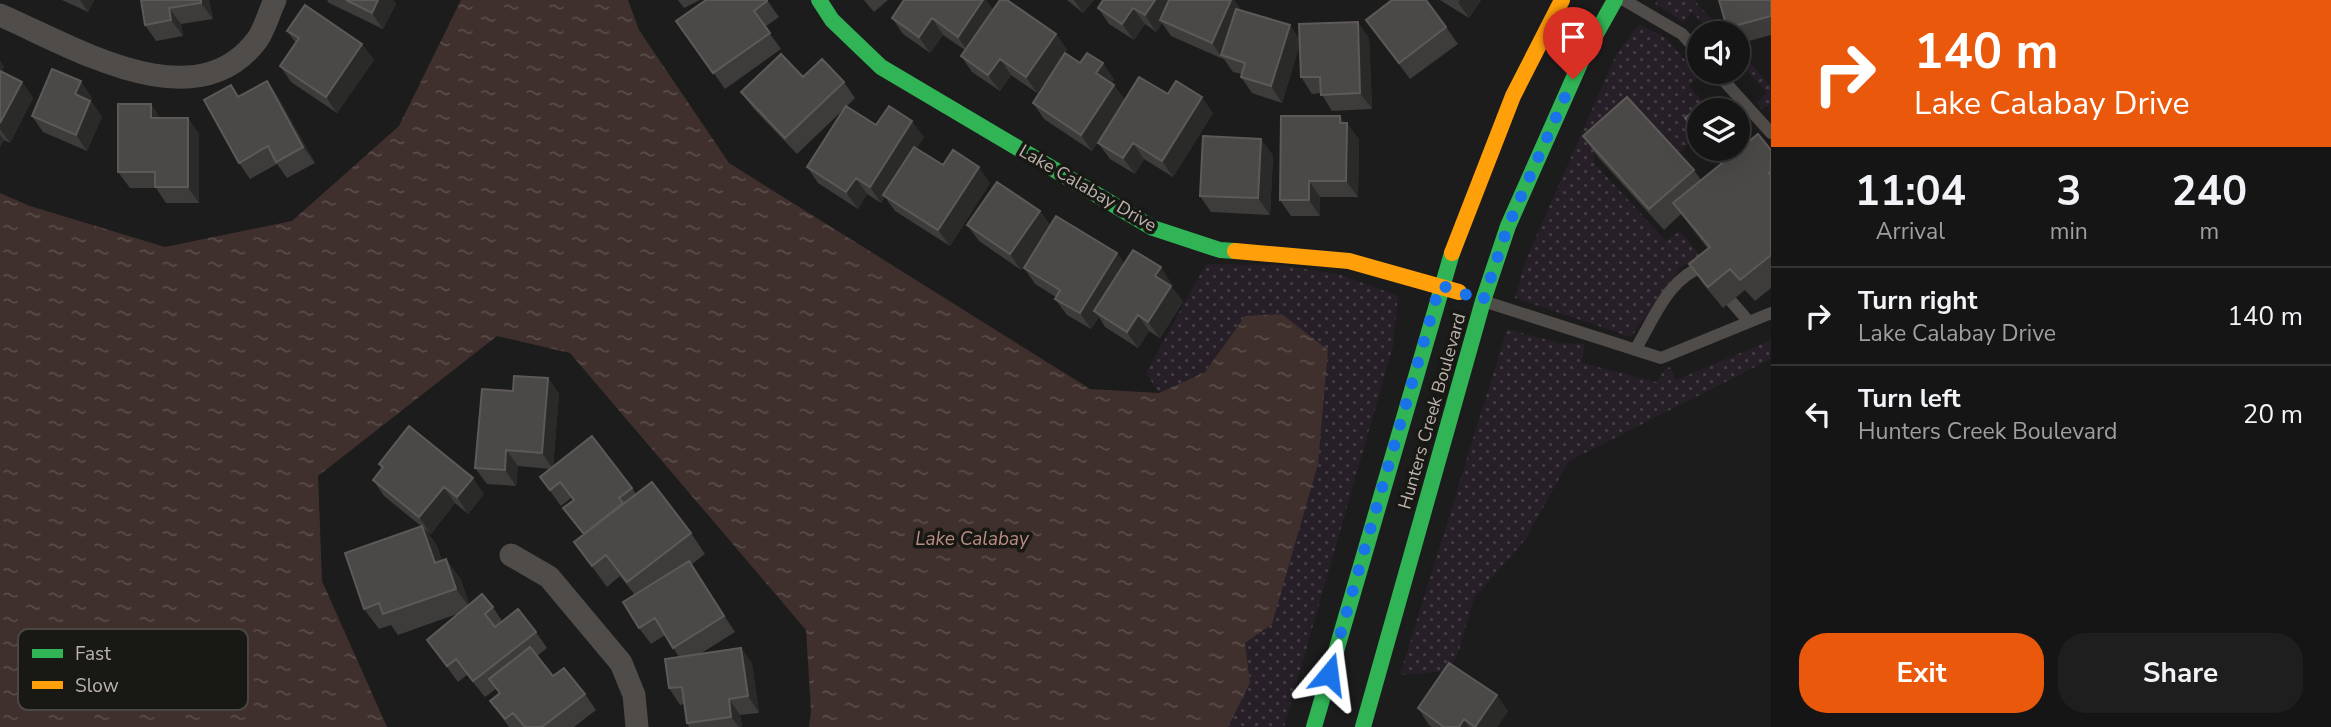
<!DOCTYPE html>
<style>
:root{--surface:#151515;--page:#1e1e1e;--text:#f1f3f6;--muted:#9d9fa0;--line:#343434;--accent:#ea580c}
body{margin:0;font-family:"Nunito Sans",sans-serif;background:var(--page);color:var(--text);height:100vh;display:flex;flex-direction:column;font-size:26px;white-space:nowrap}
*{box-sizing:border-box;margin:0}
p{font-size:23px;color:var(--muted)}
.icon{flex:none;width:38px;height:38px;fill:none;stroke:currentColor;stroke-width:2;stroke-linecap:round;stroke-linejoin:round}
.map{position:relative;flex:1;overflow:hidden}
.sheet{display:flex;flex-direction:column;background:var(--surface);width:560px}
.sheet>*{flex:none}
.top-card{background:#ea580c;color:#fff;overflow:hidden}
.buttons{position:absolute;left:1687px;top:21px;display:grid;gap:14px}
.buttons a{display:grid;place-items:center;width:63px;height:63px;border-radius:50%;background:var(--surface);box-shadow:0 7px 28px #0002,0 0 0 2px var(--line);font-size:35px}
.pin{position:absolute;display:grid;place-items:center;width:60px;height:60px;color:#fff;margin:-72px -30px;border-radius:50% 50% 50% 0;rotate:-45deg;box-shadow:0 0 7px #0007}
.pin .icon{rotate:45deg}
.me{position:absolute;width:77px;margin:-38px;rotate:16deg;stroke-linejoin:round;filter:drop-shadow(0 0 5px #0008)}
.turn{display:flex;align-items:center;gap:24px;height:147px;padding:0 28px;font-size:32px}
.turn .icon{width:91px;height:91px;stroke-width:2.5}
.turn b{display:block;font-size:49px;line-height:60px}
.eta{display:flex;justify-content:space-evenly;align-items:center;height:119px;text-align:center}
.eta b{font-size:42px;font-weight:700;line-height:49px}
.primary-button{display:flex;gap:14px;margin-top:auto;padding:14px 28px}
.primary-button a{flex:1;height:80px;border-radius:28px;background:var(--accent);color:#fff;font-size:28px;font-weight:700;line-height:80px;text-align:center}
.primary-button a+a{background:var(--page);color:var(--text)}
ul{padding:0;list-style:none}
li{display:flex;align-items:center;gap:21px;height:98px;padding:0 28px;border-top:2px solid var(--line)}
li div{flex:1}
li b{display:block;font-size:26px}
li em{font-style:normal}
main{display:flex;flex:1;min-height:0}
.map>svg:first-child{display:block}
.grass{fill:url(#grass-dots)}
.water{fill:url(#water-ripples)}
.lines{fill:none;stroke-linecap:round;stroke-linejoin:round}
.lane{stroke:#4f4c4a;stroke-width:12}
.street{stroke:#4f4c4a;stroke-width:23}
.fast{stroke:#30b455;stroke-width:16}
.slow{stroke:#ff9f0a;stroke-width:16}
.wall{fill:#3e3c3b}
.shaded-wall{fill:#2a2a29}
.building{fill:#4b4947;stroke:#5d5957;stroke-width:2}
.route{stroke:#1a73e8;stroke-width:12;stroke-dasharray:0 21.6}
.labels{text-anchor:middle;stroke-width:7;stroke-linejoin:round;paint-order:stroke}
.street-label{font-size:18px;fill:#beb3ac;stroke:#181815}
.water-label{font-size:19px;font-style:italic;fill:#bb8c81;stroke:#181815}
.key{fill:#181815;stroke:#4a4642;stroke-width:2}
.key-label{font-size:19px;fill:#beb3ac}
</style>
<main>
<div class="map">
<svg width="1771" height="727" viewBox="0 0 1771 727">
<defs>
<pattern id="grass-dots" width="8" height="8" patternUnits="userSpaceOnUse" patternTransform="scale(1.75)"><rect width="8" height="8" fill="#261f27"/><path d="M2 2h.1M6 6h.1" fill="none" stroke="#443d44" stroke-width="1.8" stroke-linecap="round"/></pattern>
<pattern id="water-ripples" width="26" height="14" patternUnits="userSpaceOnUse" patternTransform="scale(1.75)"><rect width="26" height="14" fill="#3f302d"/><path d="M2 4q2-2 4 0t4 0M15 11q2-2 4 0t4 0" fill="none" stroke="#594c49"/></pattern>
</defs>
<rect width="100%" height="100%" fill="#1c1c1c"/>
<!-- grass -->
<path class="grass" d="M 1657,0 L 1694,0 L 1724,33 L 1712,33 L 1692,12 L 1684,22 L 1655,4 Z
M 1639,24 L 1667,39 L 1699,76 L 1689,86 L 1711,110 L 1699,110 L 1699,121 L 1689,130 L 1698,143 L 1694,146 L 1689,143 L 1679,153 L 1639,113 L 1593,155 L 1595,164 L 1666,241 L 1680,231 L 1701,257 L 1681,267 L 1631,337 L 1515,298 L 1525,262 L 1616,55 Z
M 1738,49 L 1771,86 L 1771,104 L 1762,109 L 1757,103 L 1767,93 L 1738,61 Z
M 1206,264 L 1278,265 L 1339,274 L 1398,296 L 1393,346 L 1284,727 L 1228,727 L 1250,683 L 1245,642 L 1245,316 L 1205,372 L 1159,393 L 1146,373 Z
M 1507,329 L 1560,343 L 1585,344 L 1582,363 L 1657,382 L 1665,369 L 1670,367 L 1676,380 L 1771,340 L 1771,359 L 1569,461 L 1525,540 L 1474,598 L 1459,650 L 1449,671 L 1400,675 Z"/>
<!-- water -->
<path class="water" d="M 461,0 L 628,0 L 639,30 L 729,163 L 1090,389 L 1159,393 L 1205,372 L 1245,316 L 1282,314 L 1328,350 L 1318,464 L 1272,624 L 1245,643 L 1250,683 L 1228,727 L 809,727 L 811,711 L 806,630 L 570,353 L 497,336 L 318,476 L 322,581 L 387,727 L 0,727 L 0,193 L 30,206 L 165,247 L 292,221 L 399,126 Z"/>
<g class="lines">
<!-- lane -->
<path class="lane" d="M 1624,0 L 1682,34 L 1699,53
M 1716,72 L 1771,133
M 1483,301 L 1661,358 L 1771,313
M 1731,301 L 1749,322
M 1635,350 C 1654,319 1668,278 1704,266 L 1706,269"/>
<!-- street -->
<path class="street" d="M 0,15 C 72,46 195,123 257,40 C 265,29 269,12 275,0
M 511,555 L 549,577 L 621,663 L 634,695 L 637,727"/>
<!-- fast -->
<path class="fast" d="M 819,0 L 832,20 L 881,67 L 1153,228 L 1220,250 L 1235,251
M 1314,727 L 1452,253
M 1363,727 L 1483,301 L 1508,226 L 1582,59 L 1615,0"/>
<!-- slow -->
<path class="slow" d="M 1235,251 L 1349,261 L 1459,292
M 1452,253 L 1513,96 L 1562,0"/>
</g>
<!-- wall -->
<path class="wall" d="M 62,0 L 94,0 L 88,12 Z
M 141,0 L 209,0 L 213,19 L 181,24 L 183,36 L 156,41 L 145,25 Z
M 327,0 L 393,0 L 396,4 L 383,29 L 329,3 Z
M 678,0 L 700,0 L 684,8 Z
M 767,0 L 779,17 L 765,27 L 781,49 L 725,89 L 676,21 Z
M 864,0 L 888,0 L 874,12 Z
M 986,0 L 993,10 L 1056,34 L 1067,50 L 1037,93 L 1011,75 L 1000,91 L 972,72 L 961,56 L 965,50 L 943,35 L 930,53 L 903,34 L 892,18 Z
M 1067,0 L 1094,0 L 1083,13 Z
M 1234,0 L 1241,10 L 1299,38 L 1369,38 L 1372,109 L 1332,111 L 1321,93 L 1312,94 L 1301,77 L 1299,47 L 1282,103 L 1252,93 L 1241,77 L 1242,74 L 1233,72 L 1224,59 L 1223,59 L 1171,36 L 1162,23 L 1156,32 L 1145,24 L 1134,40 L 1109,24 L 1098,8 Z
M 1440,0 L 1481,0 L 1469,18 Z
M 1771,0 L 1771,35 L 1738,44 L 1738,33 L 1731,33 L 1727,28 Z
M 1366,20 L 1446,27 L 1458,44 L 1410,79 Z
M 287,31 L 362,44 L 374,60 L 337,113 L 291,82 L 280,66 L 296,43 Z
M 0,61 L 4,67 L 1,71 L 22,82 L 33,98 L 10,143 L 4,140 L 0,147 Z
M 1080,63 L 1114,79 L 1112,83 L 1125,100 L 1168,94 L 1213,113 L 1173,177 L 1144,159 L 1135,174 L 1110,159 L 1098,143 L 1110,124 L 1092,151 L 1044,119 L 1033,103 Z
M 803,77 L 844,82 L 855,98 L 847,106 L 876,125 L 924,137 L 916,149 L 943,165 L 990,183 L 950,246 L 895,211 L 885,197 L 881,203 L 867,194 L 858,209 L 818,183 L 807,167 L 844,109 L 797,154 L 753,108 L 741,92 Z
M 267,81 L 278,97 L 315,163 L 287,178 L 277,164 L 250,179 L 239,163 L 231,85 L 239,96 Z
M 92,98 L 91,101 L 102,117 L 87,151 L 43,132 L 32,116 Z
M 151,104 L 160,118 L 188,118 L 199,134 L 199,203 L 166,203 L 156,188 L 130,188 L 118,172 Z
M 1345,123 L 1359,139 L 1358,197 L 1320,197 L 1320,216 L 1291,216 L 1280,200 Z
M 1583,136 L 1694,170 L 1701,180 L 1721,164 L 1708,149 L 1771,150 L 1771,288 L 1755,301 L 1745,290 L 1723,308 L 1704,285 L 1689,264 L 1708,249 L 1681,214 L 1664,230 L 1598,157 Z
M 1273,155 L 1270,215 L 1211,212 L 1200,196 Z
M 1040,211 L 1050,225 L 1117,253 L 1124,263 L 1172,284 L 1171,286 L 1183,302 L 1160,338 L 1149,331 L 1138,348 L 1105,327 L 1099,317 L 1091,329 L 1067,315 L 1055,299 L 1056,297 L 1035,284 L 1024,268 L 1033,253 L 1021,270 L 979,241 L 967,225 Z
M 548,378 L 559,394 L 553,467 L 632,488 L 636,494 L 691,533 L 705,554 L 692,564 L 735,632 L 700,654 L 741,648 L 752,664 L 759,713 L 740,715 L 742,727 L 689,727 L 687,723 L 684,704 L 680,705 L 669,688 L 679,657 L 665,635 L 651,644 L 639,628 L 635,595 L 620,576 L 607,587 L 574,542 L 583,535 L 563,508 L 573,500 L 571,498 L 561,506 L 540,477 L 551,469 L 518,466 L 516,486 L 487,484 L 475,468 L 513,391 Z
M 379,464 L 484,494 L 468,514 L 455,503 L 431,534 L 425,529 L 437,546 L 442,561 L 446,559 L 461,580 L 469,604 L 493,607 L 502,621 L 536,632 L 547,648 L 537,656 L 553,676 L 585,694 L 596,710 L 574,727 L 509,727 L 490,701 L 499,694 L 496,689 L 485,697 L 467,675 L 458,682 L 427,640 L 457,614 L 398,635 L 391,625 L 379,629 L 364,609 L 421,526 L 384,496 L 373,480 L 382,469 Z
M 1418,708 L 1508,711 L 1497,727 L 1432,727 L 1429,725 Z"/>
<!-- shaded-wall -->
<path class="shaded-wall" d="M 80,0 L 94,0 L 88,12 Z
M 201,0 L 209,0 L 213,19 L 201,3 Z
M 378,0 L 393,0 L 396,4 L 383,29 L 372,13 Z
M 983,0 L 986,0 L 996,15 L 969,53 L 958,37 Z
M 1074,0 L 1094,0 L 1083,13 Z
M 1155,0 L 1178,0 L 1160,20 L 1162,23 L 1156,32 L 1145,15 Z
M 1231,0 L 1234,0 L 1244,14 L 1221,55 L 1223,59 L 1212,43 Z
M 1460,0 L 1481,0 L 1469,18 L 1458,2 Z
M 169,8 L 181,24 L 183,36 L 171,20 Z
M 1133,8 L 1145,24 L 1134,40 L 1122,24 Z
M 932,18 L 943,35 L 930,53 L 919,37 Z
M 1358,22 L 1369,38 L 1372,109 L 1360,93 Z
M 1290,25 L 1301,41 L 1282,103 L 1271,86 Z
M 1056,34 L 1067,50 L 1037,93 L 1026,77 Z
M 362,44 L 374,60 L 337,113 L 326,97 Z
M 1000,59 L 1011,75 L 1000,91 L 988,75 Z
M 0,61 L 4,67 L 0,74 Z
M 1103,63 L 1114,79 L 1108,89 L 1096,73 Z
M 81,81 L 92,98 L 91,101 L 102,117 L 87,151 L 76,135 L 75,94 Z
M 267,81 L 278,97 L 315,163 L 303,147 Z
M 22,82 L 33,98 L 10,143 L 0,129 L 0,123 Z
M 1114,85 L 1125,101 L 1092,151 L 1081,135 Z
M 1202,97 L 1213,113 L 1173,177 L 1162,161 Z
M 151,104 L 162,120 L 151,118 Z
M 1340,116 L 1347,126 L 1347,123 L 1359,139 L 1358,197 L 1346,181 Z
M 188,118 L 199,134 L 199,203 L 188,187 Z
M 912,121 L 924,137 L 885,196 L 883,195 L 885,197 L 881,203 L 870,187 Z
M 0,135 L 4,140 L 0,147 Z
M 1261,139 L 1273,155 L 1270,215 L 1258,198 Z
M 1133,143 L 1144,159 L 1135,174 L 1123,158 Z
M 979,167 L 990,183 L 950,246 L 938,230 Z
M 856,178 L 867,194 L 858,209 L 846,192 Z
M 1309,181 L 1320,197 L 1320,216 L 1309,200 Z
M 1040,211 L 1051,227 L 1021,270 L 1010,254 Z
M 1117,253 L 1128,269 L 1094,311 L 1099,317 L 1091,329 L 1080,313 Z
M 1161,267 L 1172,284 L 1167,292 L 1155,276 Z
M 1171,286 L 1183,302 L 1160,338 L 1148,322 Z
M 1138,315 L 1149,331 L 1138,348 L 1127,332 Z
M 548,378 L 559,394 L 553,469 L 542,453 Z
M 506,450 L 518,466 L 516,486 L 505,470 Z
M 473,478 L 484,494 L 468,514 L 457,497 Z
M 444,487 L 455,503 L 431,534 L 419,517 Z
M 422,526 L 437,546 L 450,584 L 435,563 Z
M 446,559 L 461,580 L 471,609 L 456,589 Z
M 689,561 L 700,577 L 735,632 L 724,616 Z
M 741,648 L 752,664 L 759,713 L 748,696 Z
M 1497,695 L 1508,711 L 1497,727 L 1475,727 Z
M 729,699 L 740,715 L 742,727 L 739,727 L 731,717 Z
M 1464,719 L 1469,727 L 1459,727 Z"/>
<!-- building -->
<path class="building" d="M 141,0 L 201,0 L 201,3 L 169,8 L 171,20 L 145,25 Z
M 346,0 L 378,0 L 372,13 Z
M 706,0 L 767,0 L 767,1 L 754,11 L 770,33 L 713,73 L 676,21 Z
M 904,0 L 983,0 L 958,37 L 932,18 L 919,37 L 892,18 Z
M 1000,0 L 1007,0 L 1056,34 L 1026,77 L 1000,59 L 988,75 L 961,56 Z
M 1103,0 L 1155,0 L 1145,15 L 1133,8 L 1122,24 L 1098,8 Z
M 1169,0 L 1231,0 L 1212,43 L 1160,20 Z
M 1392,0 L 1426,0 L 1446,27 L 1399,63 L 1366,20 Z
M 1719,0 L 1771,0 L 1771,16 L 1727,28 Z
M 305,5 L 362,44 L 326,97 L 280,66 L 299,38 L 287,31 Z
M 1236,9 L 1290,25 L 1271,86 L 1241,77 L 1245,63 L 1221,55 Z
M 1358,22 L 1360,93 L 1321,95 L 1320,77 L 1301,77 L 1299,24 Z
M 1065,53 L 1080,63 L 1087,53 L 1103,63 L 1096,73 L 1114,85 L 1081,135 L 1033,103 Z
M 781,54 L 803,77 L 822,59 L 844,82 L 785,138 L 741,92 Z
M 52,69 L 81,81 L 75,94 L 90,101 L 76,135 L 32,116 Z
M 0,71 L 22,82 L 0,123 Z
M 1139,77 L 1168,94 L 1176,81 L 1202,97 L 1162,161 L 1133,143 L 1123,158 L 1098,143 Z
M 267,81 L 303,147 L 276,162 L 268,146 L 239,163 L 204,100 L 231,85 L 238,97 Z
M 1627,97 L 1694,170 L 1649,209 L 1583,136 Z
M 118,104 L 151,104 L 151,118 L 188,118 L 188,187 L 155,187 L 155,172 L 118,172 Z
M 1703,104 L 1708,110 L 1699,110 L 1699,136 L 1685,118 Z
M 846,106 L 876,125 L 889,106 L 912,121 L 870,187 L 856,178 L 846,192 L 807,167 Z
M 1281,116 L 1340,116 L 1340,123 L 1347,123 L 1346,181 L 1309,181 L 1309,200 L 1280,200 Z
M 1758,134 L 1771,150 L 1771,171 L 1769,173 L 1771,175 L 1771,255 L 1740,280 L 1730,269 L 1708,287 L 1689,264 L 1710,247 L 1673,203 Z
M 1203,136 L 1261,139 L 1258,198 L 1200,196 Z
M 914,147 L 943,165 L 953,150 L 979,167 L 938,230 L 883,195 Z
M 1709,149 L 1729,149 L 1717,158 Z
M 997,182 L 1040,211 L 1010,254 L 967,225 Z
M 1056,216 L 1117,253 L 1080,313 L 1055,299 L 1060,290 L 1024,268 Z
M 1133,250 L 1161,267 L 1155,276 L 1171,286 L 1148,322 L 1138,315 L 1127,332 L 1094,311 Z
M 514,376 L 548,378 L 542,453 L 506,450 L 505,470 L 475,468 L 482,389 L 513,391 Z
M 409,426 L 473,478 L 457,497 L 444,487 L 419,517 L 373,480 L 383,467 L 379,464 Z
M 592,436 L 632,488 L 619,498 L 623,503 L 584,534 L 563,508 L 574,500 L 560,482 L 550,490 L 540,477 Z
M 652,482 L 691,533 L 627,582 L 606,555 L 592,566 L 574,542 Z
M 422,526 L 435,563 L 446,559 L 456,589 L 383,614 L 379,603 L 364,609 L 345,553 Z
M 689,561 L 724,616 L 673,648 L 655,618 L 639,628 L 623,602 Z
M 482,594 L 493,607 L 485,614 L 495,627 L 518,609 L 536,632 L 473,681 L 456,659 L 447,666 L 427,640 Z
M 530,647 L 553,676 L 564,668 L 585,694 L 542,727 L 525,727 L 513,713 L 505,719 L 490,701 L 500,693 L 489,679 Z
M 741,648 L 748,696 L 729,699 L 731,717 L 687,723 L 682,687 L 669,688 L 665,659 Z
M 1449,663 L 1497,695 L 1475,727 L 1464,719 L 1459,727 L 1444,727 L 1418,708 Z"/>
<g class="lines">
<!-- route -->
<path class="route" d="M 1329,674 L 1440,285 L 1483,301 L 1508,226 L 1573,79"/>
</g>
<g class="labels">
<!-- street labels -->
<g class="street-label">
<text transform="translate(1088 188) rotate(30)" y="6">Lake Calabay Drive</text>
<text transform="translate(1432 411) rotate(-74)" y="6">Hunters Creek Boulevard</text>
</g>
<!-- water labels -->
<g class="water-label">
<text x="972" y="545">Lake Calabay</text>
</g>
</g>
<!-- legend -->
<rect x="18" y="629" width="230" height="81" rx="10" class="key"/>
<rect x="32" y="649" width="31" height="9" fill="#30b455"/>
<rect x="32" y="681" width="31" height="8" fill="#ff9f0a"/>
<g class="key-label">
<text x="75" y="660">Fast</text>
<text x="75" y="692">Slow</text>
</g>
</svg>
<div class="buttons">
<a><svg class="icon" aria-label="sound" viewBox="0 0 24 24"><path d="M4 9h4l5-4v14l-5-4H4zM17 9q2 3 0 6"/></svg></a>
<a><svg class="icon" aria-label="layers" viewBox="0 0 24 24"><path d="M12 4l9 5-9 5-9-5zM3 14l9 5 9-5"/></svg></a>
</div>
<div class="pin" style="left:1573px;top:79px;background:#d93025"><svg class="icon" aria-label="arrive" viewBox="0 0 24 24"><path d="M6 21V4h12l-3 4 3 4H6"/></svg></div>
<svg class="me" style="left:1329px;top:674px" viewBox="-20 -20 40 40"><path d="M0-17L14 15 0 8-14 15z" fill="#1a73e8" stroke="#fff" stroke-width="4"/></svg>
</div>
<section class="sheet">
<div class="top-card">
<div class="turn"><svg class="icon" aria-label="right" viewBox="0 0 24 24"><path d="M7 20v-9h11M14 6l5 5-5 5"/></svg><div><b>140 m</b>Lake Calabay Drive</div></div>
</div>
<div class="eta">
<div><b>11:04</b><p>Arrival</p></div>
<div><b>3</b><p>min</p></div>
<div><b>240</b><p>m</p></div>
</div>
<ul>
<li><svg class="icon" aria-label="right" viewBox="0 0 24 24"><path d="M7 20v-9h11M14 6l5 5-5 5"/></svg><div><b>Turn right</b><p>Lake Calabay Drive</p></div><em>140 m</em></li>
<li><svg class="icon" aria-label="left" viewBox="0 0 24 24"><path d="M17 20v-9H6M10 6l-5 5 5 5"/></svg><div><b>Turn left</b><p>Hunters Creek Boulevard</p></div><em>20 m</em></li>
</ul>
<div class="primary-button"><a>Exit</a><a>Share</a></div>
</section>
</main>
